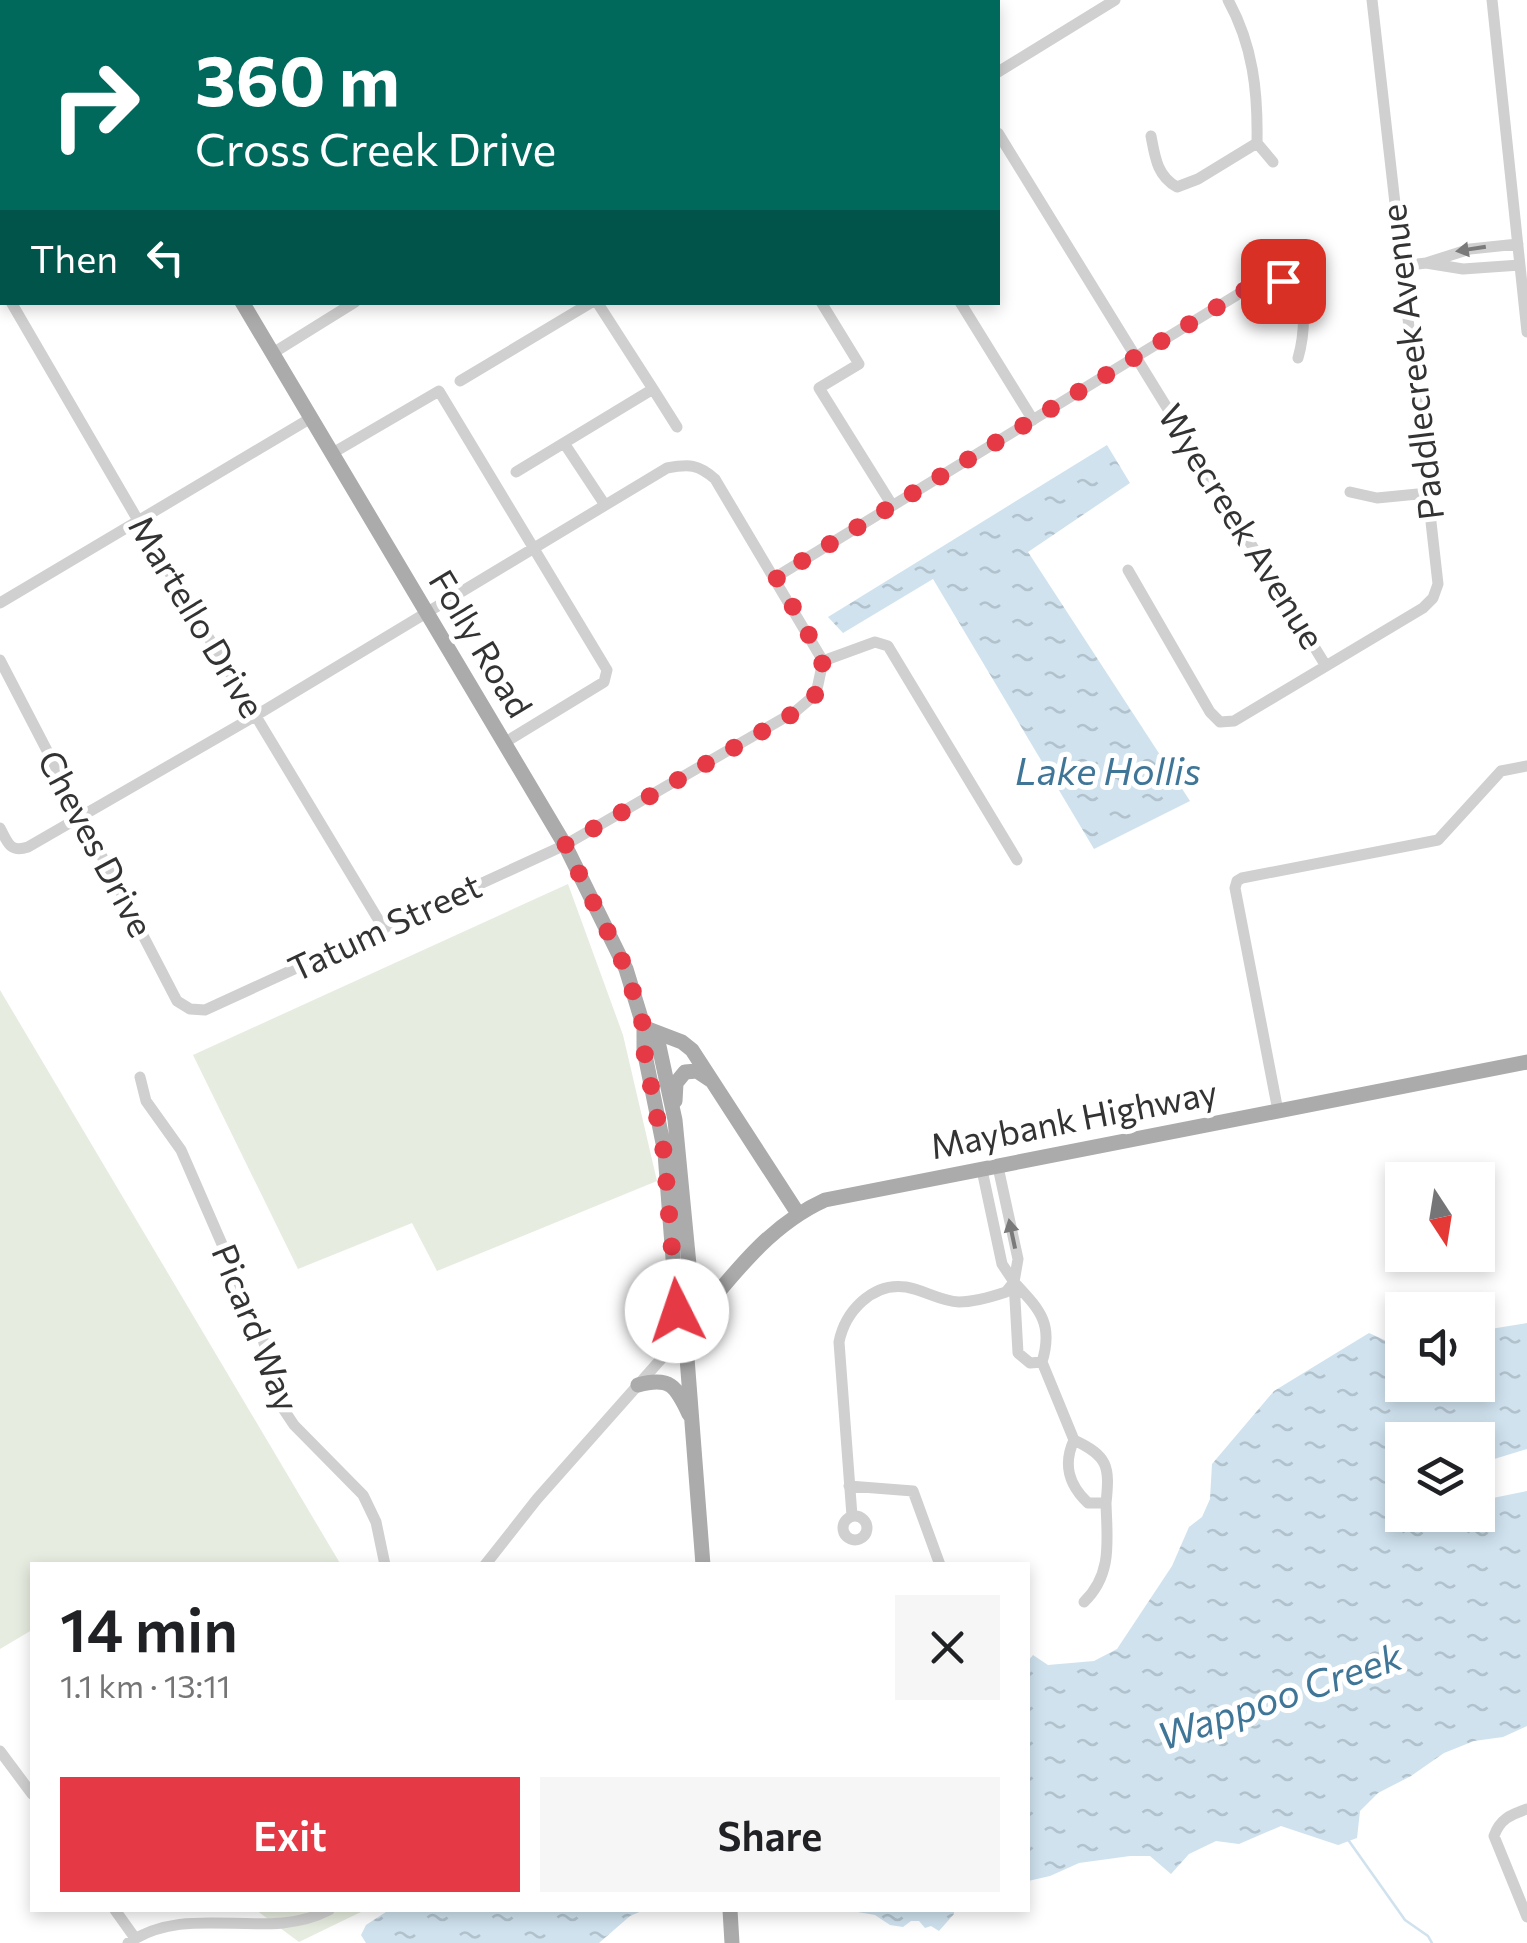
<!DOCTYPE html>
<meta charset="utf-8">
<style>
:root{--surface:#fff;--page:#f6f6f6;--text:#202124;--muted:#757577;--accent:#e63946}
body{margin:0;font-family:Commissioner,sans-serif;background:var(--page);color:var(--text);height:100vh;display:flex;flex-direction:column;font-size:38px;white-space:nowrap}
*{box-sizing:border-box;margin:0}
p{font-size:32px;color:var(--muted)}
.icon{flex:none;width:55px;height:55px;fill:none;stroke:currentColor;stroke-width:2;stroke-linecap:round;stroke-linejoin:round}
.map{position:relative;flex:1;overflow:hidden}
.details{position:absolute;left:30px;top:1562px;width:1000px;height:350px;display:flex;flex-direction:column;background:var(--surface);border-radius:0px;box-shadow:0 5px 15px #0003}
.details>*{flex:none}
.banner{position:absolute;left:0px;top:0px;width:1000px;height:305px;box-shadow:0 5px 15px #0003;background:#00695c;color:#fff;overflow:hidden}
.needle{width:65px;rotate:168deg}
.buttons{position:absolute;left:1385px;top:1162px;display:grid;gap:20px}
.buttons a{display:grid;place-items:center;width:110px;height:110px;border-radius:0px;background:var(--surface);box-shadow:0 5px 15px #0003;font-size:50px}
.pin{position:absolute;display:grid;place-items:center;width:85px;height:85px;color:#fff;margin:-42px;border-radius:20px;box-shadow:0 5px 15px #0006}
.me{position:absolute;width:110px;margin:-55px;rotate:356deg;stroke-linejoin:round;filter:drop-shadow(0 0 8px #0008)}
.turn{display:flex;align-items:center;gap:35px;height:210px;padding:0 30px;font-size:45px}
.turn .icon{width:130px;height:130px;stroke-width:2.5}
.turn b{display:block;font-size:70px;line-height:85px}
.then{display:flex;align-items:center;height:95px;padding:0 30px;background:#0003;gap:20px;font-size:38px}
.round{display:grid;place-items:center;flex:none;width:105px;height:105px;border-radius:0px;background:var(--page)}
.head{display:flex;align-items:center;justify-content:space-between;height:170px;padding:0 30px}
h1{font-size:60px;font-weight:600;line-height:75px}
.cta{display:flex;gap:20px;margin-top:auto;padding:20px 30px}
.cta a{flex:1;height:115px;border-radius:0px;background:var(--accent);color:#fff;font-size:40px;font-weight:600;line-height:115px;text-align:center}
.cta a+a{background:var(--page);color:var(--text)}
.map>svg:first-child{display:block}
.green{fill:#e6ecdf}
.water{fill:url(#water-ripples)}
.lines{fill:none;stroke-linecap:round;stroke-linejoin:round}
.stream{stroke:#cfe2ee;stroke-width:2.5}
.minor{stroke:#d0d0d0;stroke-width:11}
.major{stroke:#ababab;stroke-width:15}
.oneway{fill:#7a7a7a}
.route{stroke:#e63946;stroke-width:18;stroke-dasharray:0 32.4}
.labels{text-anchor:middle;stroke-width:10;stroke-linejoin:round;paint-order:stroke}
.street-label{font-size:35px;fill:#333;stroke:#fff}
.water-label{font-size:38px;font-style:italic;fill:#3f7597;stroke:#fff}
</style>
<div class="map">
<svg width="1527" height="1943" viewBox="0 0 1527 1943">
<defs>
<pattern id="water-ripples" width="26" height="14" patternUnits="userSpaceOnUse" patternTransform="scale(2.5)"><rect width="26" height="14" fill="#cfe2ee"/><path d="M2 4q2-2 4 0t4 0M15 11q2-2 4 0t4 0" fill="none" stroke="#b2c2cd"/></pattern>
</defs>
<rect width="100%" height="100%" fill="#fff"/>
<!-- green -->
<path class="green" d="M 568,884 L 623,1035 L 657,1181 L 437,1271 L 412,1223 L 298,1269 L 193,1055 Z
M 0,990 L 341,1565 L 32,1565 L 32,1630 L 0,1649 Z
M 256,1910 L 365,1910 L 299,1942 Z"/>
<!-- water -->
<path class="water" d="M 1107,445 L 1130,483 L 1028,552 L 1190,801 L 1094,849 L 933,579 L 843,633 L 828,617 Z
M 1527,1323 L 1527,1449 L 1478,1464 L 1478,1440 L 1402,1440 L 1402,1515 L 1478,1515 L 1478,1501 L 1527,1491 L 1527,1726 L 1503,1737 L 1474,1741 L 1444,1753 L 1411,1776 L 1378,1793 L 1360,1811 L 1357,1838 L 1338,1845 L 1281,1826 L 1239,1844 L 1216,1841 L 1189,1854 L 1171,1874 L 1150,1856 L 1130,1856 L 1079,1863 L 1050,1876 L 1028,1881 L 1028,1661 L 1033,1655 L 1048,1665 L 1094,1661 L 1117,1649 L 1172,1566 L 1189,1527 L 1202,1517 L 1210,1499 L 1212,1464 L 1274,1391 L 1369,1333 L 1402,1348 L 1402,1385 L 1478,1385 L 1478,1331 Z
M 389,1910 L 644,1910 L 630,1916 L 599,1943 L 366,1943 L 361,1935 L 366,1925 Z
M 846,1910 L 954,1910 L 954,1914 L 939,1931 L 931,1926 L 925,1928 L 919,1921 L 911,1921 L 903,1927 L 890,1925 L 875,1915 Z"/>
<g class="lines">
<!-- stream -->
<path class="stream" d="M 1349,1841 L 1405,1920 L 1428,1936 L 1432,1943"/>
<!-- minor -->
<path class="minor" d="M 722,0 L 724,2
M 1492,0 L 1527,332
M 300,2 L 305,0
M 569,2 L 573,0
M 843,2 L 847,0
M 998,72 L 1115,0
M 998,133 L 1326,666
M 1151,136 C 1155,157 1157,176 1177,187 L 1198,179 L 1257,143 C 1258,92 1253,45 1228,0
M 1257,143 L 1273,162
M 1426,263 L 1463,269 L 1520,265
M 1402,266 L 1426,263 L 1470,249 L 1518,244
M 0,283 L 2,287
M 11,302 L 139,522 L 384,929
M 821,302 L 859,364 L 819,388 L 892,505
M 960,302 L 1033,420
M 273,353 L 355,302
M 460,381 L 592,302
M 653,389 L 677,427
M 564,443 L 605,505
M 331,454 L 439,391 L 607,670 L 604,682 L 504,743
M 516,472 L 653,389 L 597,302
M 1350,492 L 1377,498 L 1428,493
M 1128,570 L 1210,712 L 1220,722 L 1234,721 L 1423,608 L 1433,598 L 1438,584 L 1372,0
M 776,577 L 1245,290 C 1258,285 1277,276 1291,283 C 1310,292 1303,341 1298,358
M 0,603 L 311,418
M 0,660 L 177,1001 L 190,1009 L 205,1010 L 565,845 L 796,711 L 816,694 L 823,661
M 823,661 L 875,642 L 888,646 L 1017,860
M 0,828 C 8,843 10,853 28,847 L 255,716 L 667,468 C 689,464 698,464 715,479 L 823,661
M 140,1077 L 146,1101 L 181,1150 L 262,1336 L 282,1407 L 294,1425 L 363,1495 L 376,1522 L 385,1565
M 1278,1111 L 1235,888 L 1237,881 L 1242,878 L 1438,840 L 1501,771 L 1527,766
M 982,1170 L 1002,1264 L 1014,1282 L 1018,1259 L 998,1167
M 1014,1282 C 1039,1309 1054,1323 1042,1362 L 1030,1363 L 1018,1353 Z
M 1042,1362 L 1074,1440 C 1108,1456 1110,1466 1106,1503 L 1088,1503 C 1068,1484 1063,1464 1074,1440
M 849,1486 L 913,1491 L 940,1565
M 852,1516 L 839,1342 C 845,1312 872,1282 906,1287 C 924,1290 940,1301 959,1302 C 975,1302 991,1297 1006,1292 L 1014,1282
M843 1528a12 12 0 1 1 24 0a12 12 0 1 1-24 0Z
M 485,1565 L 537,1499 L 685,1332
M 1084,1602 C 1113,1574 1107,1540 1106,1503
M 0,1751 L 32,1794
M 1527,1809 C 1510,1815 1500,1819 1494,1836 L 1527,1917
M 115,1910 L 135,1938
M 128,1943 C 190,1901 266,1943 329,1910"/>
<!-- major -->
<path class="major" d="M 121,0 L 122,2
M 0,234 L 2,233
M 242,302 L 565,845 L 626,969 L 644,1028 L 644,1050 L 665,1153 L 677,1311 L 685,1332 L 703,1565
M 644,1028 L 659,1046 L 675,1120 L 693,1306 L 687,1325
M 648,1029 L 682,1042 L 692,1050 L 797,1212
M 675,1101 L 676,1083 L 685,1072 L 697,1071 L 712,1081
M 685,1332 C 727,1283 765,1227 825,1200 L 1527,1062
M 638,1385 C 670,1376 676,1386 689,1414
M 730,1910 L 732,1943"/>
</g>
<!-- one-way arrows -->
<defs><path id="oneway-solid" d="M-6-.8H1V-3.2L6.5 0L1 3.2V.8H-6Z" transform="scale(2.5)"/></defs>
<g class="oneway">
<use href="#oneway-solid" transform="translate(1471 249) rotate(171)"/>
<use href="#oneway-solid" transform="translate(1012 1234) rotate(-102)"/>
</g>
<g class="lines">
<!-- route -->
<path class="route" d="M 677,1311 L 664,1153 L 644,1050 L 644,1028 L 626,969 L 565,845 L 796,712 L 816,694 L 823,660 L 776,577 L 1245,290 L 1269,282 L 1283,281"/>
</g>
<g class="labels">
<!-- street labels -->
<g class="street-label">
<text transform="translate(1413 362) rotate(-97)" y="12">Paddlecreek Avenue</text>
<text transform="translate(1241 527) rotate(58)" y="12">Wyecreek Avenue</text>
<text transform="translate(196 617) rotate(59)" y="12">Martello Drive</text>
<text transform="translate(480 644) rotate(59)" y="12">Folly Road</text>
<text transform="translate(95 844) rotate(62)" y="12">Cheves Drive</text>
<text transform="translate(385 928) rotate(-25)" y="12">Tatum Street</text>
<text transform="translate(1074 1120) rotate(-11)" y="12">Maybank Highway</text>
<text transform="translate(255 1328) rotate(68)" y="12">Picard Way</text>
</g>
<!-- water labels -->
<g class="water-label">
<text x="1108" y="785">Lake Hollis</text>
<text transform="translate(1280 1697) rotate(-19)" y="13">Wappoo Creek</text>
</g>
</g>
</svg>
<div class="buttons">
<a><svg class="needle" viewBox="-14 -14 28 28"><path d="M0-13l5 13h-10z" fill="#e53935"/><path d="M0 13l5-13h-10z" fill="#757577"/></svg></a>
<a><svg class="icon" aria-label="sound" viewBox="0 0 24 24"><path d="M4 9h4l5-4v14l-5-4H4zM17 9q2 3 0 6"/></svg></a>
<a><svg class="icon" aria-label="layers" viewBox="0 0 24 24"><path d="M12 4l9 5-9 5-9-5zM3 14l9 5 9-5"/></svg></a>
</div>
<div class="pin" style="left:1283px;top:281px;background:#d93025"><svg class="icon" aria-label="arrive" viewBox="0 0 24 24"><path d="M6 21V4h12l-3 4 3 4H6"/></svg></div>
<svg class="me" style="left:677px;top:1311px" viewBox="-20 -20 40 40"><circle r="19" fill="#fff"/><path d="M0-13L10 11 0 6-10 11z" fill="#e63946"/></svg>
<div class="banner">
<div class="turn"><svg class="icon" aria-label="right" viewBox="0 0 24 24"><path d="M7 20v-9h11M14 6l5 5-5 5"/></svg><div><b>360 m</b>Cross Creek Drive</div></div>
<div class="then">Then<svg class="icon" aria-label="left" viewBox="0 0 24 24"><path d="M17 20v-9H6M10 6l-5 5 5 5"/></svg></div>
</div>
<section class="details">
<div class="head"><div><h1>14 min</h1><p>1.1 km · 13:11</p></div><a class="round"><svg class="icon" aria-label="close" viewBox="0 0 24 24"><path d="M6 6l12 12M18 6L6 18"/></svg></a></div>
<div class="cta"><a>Exit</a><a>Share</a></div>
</section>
</div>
